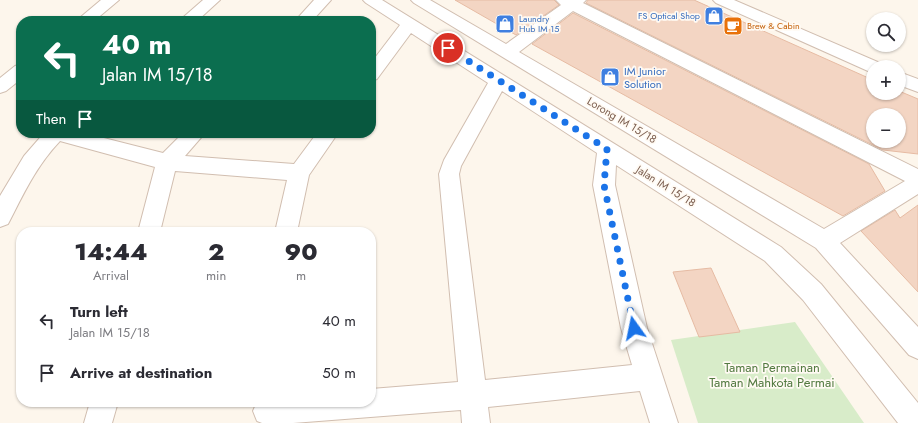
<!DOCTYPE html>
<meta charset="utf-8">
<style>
:root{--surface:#fff;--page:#f7f7f7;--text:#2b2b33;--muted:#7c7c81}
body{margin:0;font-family:Jost,sans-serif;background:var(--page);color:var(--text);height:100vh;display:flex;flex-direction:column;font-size:15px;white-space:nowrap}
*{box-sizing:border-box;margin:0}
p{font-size:13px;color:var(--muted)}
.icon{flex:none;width:22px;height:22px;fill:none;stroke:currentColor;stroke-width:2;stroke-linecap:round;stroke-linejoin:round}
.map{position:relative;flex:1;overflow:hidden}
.drawer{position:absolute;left:16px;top:227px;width:360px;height:180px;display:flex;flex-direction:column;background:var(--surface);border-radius:16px;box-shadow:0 1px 3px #0004}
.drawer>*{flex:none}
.top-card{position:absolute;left:16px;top:16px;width:360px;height:122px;border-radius:16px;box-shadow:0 1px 3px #0004;background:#0b6e4f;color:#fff;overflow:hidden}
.tools{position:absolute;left:866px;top:12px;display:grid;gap:8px}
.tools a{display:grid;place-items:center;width:40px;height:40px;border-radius:50%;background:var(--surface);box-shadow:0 1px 3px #0004;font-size:20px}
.pin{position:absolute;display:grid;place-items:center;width:34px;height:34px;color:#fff;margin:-17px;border:2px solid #fff;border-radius:50%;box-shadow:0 1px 4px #0007}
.me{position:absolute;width:44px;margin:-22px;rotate:348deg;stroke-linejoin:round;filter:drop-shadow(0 0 3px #0008)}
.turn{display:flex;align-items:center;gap:14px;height:84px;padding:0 20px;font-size:18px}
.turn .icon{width:52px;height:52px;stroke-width:2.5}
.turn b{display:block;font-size:28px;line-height:34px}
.then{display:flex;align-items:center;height:38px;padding:0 20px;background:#0003;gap:8px;font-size:15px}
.eta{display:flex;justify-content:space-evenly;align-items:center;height:68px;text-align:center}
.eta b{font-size:24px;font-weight:800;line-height:28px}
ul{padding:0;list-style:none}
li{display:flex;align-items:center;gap:12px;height:52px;padding:0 20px}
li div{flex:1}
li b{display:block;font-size:15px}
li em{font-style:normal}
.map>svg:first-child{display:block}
.green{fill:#d8ecc9}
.building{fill:#f3d5c3;stroke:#e6bba3;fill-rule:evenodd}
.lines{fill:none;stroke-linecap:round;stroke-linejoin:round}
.minor-casing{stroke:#d1beb0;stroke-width:2}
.minor{fill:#fff;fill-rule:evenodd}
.route{stroke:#1a73e8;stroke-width:7;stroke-dasharray:0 12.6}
.labels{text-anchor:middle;stroke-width:3.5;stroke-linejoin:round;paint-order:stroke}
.far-shop-label{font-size:9px;fill:#366cbe;stroke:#fffaf3;text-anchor:end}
.far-food-label{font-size:9px;fill:#c56008;stroke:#fffaf3;text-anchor:start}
.shop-label{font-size:11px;fill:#366cbe;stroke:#fffaf3;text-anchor:start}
.street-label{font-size:11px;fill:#7a5c4d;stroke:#fffaf3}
.near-park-label{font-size:13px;fill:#537a41;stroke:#fffaf3}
</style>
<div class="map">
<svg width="918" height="423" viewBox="0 0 918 423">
<rect width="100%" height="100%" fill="#fdf6ec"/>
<!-- green -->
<path class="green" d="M 795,322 L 864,423 L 698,423 L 671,340 Z"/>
<!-- building -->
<path class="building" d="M 455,0 L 554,0 L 559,5 L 516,35 Z
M 588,0 L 694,0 L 873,80 L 873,93 L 899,93 L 899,91 L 918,99 L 918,154 L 883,150 L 586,3 ZM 873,115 L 899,115 L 899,141 L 873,141 Z
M 573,13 L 869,164 L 885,191 L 843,216 L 532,44 Z
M 918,205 L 918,292 L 861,231 L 895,210 L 900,218 Z
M 711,268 L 740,332 L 699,337 L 673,272 Z"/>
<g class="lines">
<defs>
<path id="minor" d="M 101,0 L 119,0 L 94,21 L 76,21 Z
M 203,0 L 220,0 L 197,21 L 179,21 Z
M 314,0 L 331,0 L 312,21 L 295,21 Z
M 363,0 L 382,0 L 781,247 L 821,284 L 918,403 L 918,423 L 898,423 L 803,300 L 765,261 L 616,165 L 615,185 L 647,328 L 678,423 L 650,423 L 640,391 L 488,407 L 490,423 L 462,423 L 461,410 L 293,423 L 262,423 L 257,421 L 253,411 L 257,402 L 371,402 L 371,389 L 458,382 L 439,174 L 444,160 L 488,83 L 411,33 L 377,79 L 371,81 L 371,63 L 400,25 L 366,3 ZM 502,91 L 597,153 L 593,185 L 621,328 L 632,365 L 485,380 L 459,174 L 461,166 Z
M 411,0 L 430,0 L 506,44 L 561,5 L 556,0 L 586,0 L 583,3 L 918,169 L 918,194 L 840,243 L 918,327 L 918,359 L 909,355 L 816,248 L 414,3 ZM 573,11 L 905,181 L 824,229 L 519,52 Z
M 713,0 L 734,0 L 880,63 L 883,67 L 873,67 L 873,72 L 868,71 L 716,3 Z
M 21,64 L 21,79 L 6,91 L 0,93 L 0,78 L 15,66 Z
M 899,72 L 918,79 L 918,92 L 899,85 Z
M 44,133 L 84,133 L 163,153 L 183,133 L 205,133 L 185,156 L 294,164 L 317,133 L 338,133 L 309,175 L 297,232 L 275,232 L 287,180 L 175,171 L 160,232 L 138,232 L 155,167 L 60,141 C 36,166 23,195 8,224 L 0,227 L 0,196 L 24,156 Z
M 90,402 L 118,402 L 112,423 L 84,423 Z"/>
</defs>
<!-- minor casing -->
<use href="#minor" class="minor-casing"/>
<!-- minor -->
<use href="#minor" class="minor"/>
</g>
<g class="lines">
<!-- route -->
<path class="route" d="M 448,48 L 607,149 L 604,185 L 634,328"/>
</g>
<!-- icons -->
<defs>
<symbol id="shop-square" viewBox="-11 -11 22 22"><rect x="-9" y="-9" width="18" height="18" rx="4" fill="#3f7fe0" stroke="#fffaf3"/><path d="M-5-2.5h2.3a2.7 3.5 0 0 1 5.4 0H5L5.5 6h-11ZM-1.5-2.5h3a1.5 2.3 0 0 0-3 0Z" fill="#fff"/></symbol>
<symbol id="cafe-square" viewBox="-11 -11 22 22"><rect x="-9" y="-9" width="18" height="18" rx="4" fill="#e8710a" stroke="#fffaf3"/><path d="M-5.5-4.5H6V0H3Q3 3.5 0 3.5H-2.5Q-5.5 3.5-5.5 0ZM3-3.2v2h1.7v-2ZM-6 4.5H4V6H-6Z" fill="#fff"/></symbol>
</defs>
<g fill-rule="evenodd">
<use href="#shop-square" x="703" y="5" width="22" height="22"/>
<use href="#shop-square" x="494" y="13" width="22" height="22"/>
<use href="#cafe-square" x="722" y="15" width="22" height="22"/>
<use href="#shop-square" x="599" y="66" width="22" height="22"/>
</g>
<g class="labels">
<!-- far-shop labels -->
<g class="far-shop-label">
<text x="700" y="19">FS Optical Shop</text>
<text x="519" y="22" text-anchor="start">Laundry<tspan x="519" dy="10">Hub IM 15</tspan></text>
</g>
<!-- far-food labels -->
<g class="far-food-label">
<text x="747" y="29">Brew &amp; Cabin</text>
</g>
<!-- shop labels -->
<g class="shop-label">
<text x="624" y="75">IM Junior<tspan x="624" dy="13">Solution</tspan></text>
</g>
<!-- street labels -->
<g class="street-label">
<text transform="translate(622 120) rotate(31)" y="4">Lorong IM 15/18</text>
<text transform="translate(666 186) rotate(32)" y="4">Jalan IM 15/18</text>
</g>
<!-- near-park labels -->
<g class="near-park-label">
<text x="772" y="372">Taman Permainan<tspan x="772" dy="15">Taman Mahkota Permai</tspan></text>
</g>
</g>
</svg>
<div class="tools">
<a><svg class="icon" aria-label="search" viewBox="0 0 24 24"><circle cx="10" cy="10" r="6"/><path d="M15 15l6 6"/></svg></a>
<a>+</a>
<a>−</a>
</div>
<div class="pin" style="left:448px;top:48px;background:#d93025"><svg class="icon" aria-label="arrive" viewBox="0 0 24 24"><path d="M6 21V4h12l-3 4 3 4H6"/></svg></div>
<svg class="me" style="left:634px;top:328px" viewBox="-20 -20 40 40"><path d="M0-17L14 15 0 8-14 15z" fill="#1a73e8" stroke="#fff" stroke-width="4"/></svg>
<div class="top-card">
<div class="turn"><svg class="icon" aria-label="left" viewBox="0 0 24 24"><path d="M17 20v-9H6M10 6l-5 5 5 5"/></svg><div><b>40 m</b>Jalan IM 15/18</div></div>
<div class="then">Then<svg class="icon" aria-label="arrive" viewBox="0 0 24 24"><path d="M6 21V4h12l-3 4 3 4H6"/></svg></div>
</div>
<section class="drawer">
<div class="eta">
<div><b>14:44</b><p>Arrival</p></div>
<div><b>2</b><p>min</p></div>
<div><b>90</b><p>m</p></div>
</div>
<ul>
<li><svg class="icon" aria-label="left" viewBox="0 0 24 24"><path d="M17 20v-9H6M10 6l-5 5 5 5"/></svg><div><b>Turn left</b><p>Jalan IM 15/18</p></div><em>40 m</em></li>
<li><svg class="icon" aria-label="arrive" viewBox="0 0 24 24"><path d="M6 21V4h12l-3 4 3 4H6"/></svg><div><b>Arrive at destination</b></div><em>50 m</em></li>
</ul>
</section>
</div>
